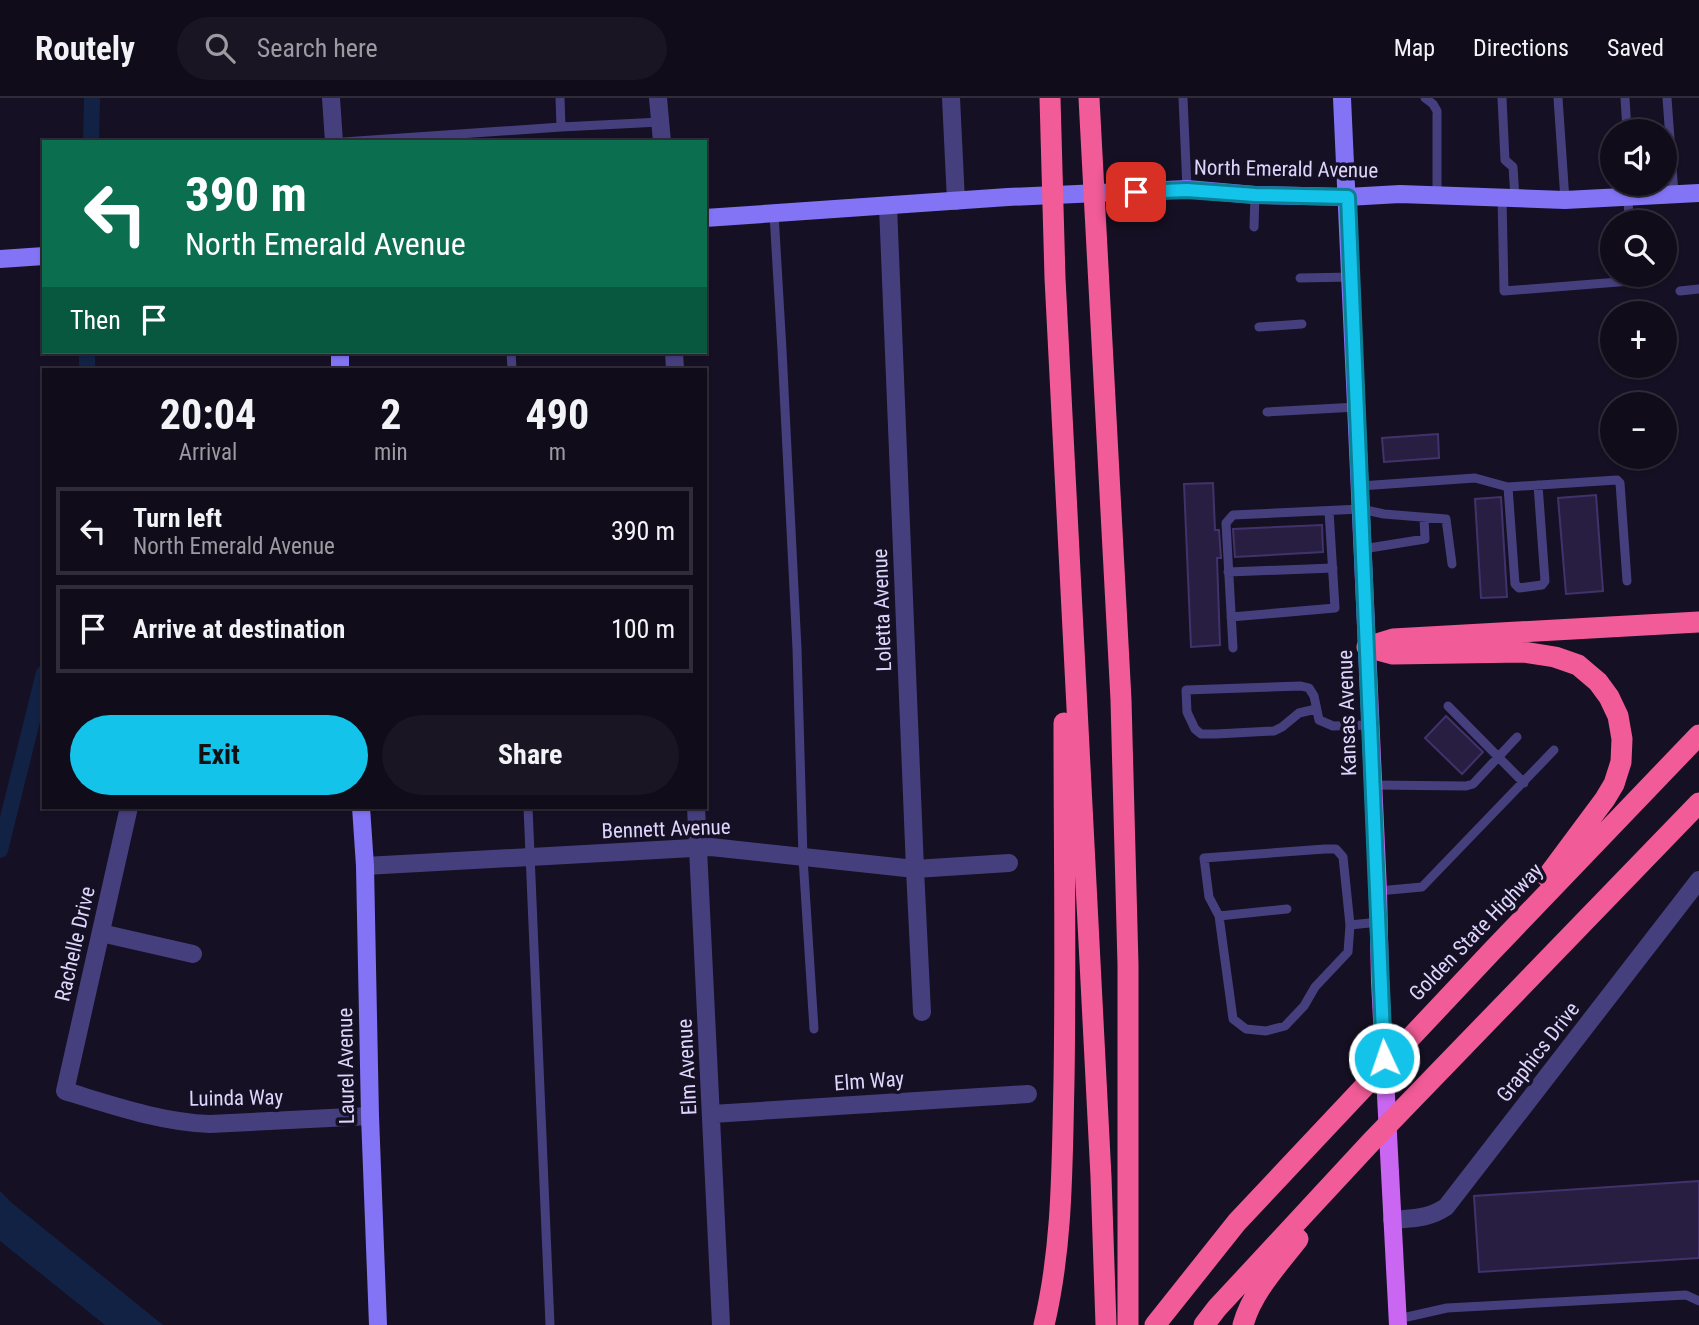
<!DOCTYPE html>
<meta charset="utf-8">
<style>
:root{--surface:#100c1a;--page:#191523;--text:#f1f3f6;--muted:#9c9ba2;--line:#302c39;--accent:#13c3ea}
body{margin:0;font-family:"Roboto Condensed",sans-serif;background:var(--page);color:var(--text);height:100vh;display:flex;flex-direction:column;font-size:26px;white-space:nowrap}
*{box-sizing:border-box;margin:0}
p{font-size:23px;color:var(--muted)}
.icon{flex:none;width:38px;height:38px;fill:none;stroke:currentColor;stroke-width:2;stroke-linecap:round;stroke-linejoin:round}
.map{position:relative;flex:1;overflow:hidden}
.sheet{position:absolute;left:42px;top:270px;width:665px;height:441px;display:flex;flex-direction:column;background:var(--surface);border-radius:0px;box-shadow:0 2px 5px #0004,0 0 0 2px var(--line)}
.sheet>*{flex:none}
.guide{position:absolute;left:42px;top:42px;width:665px;height:214px;border-radius:0px;box-shadow:0 2px 5px #0004,0 0 0 2px var(--line);background:#0b6e4f;color:#fff;overflow:hidden}
.fabs{position:absolute;left:1600px;top:21px;display:grid;gap:14px}
.fabs a{display:grid;place-items:center;width:77px;height:77px;border-radius:50%;background:var(--surface);box-shadow:0 2px 5px #0004,0 0 0 2px var(--line);font-size:35px}
.pin{position:absolute;display:grid;place-items:center;width:60px;height:60px;color:#fff;margin:-30px;border-radius:14px;box-shadow:0 4px 10px #0006}
.me{position:absolute;width:77px;margin:-38px;rotate:357deg;stroke-linejoin:round;filter:drop-shadow(0 0 5px #0008)}
.turn{display:flex;align-items:center;gap:24px;height:147px;padding:0 28px;font-size:32px}
.turn .icon{width:91px;height:91px;stroke-width:2.5}
.turn b{display:block;font-size:49px;line-height:60px}
.then{display:flex;align-items:center;height:66px;padding:0 28px;background:#0003;gap:14px;font-size:26px}
.eta{display:flex;justify-content:space-evenly;align-items:center;height:119px;text-align:center}
.eta b{font-size:42px;font-weight:700;line-height:49px}
.cta{display:flex;gap:14px;margin-top:auto;padding:14px 28px}
.cta a{flex:1;height:80px;border-radius:42px;background:var(--accent);color:#111;font-size:28px;font-weight:700;line-height:80px;text-align:center}
.cta a+a{background:var(--page);color:var(--text)}
ul{padding:0;list-style:none}
li{display:flex;align-items:center;gap:21px;height:88px;margin:0 14px 10px;padding:0 14px;border:4px solid var(--line);border-radius:0px}
li div{flex:1}
li b{display:block;font-size:26px}
li em{font-style:normal}
header{display:flex;align-items:center;gap:42px;box-sizing:border-box;height:98px;padding:0 35px;background:var(--surface);border-bottom:2px solid var(--line)}
header strong{font-size:33px}
nav{display:flex;gap:38px;margin-inline-start:auto;font-size:24px}
.search{width:490px;height:63px;background:var(--page);display:flex;align-items:center;gap:18px;box-sizing:border-box;padding:0 24px;border-radius:38px;color:var(--muted);font-size:26px}
.map>svg:first-child{display:block}
.water{fill:#122245}
.lines{fill:none;stroke-linecap:round;stroke-linejoin:round}
.canal{stroke:#122245;stroke-width:16}
.building{fill:#281e42;stroke:#42326c;stroke-width:2}
.lane{stroke:#463f7e;stroke-width:9}
.street{stroke:#463f7e;stroke-width:18}
.secondary{stroke:#8274f4;stroke-width:18}
.primary{stroke:#c966f2;stroke-width:18}
.highway{stroke:#f15b97;stroke-width:21}
.route-casing{stroke:#0c7f98;stroke-width:18}
.route{stroke:#13c3ea;stroke-width:12}
.labels{text-anchor:middle;stroke-width:7;stroke-linejoin:round;paint-order:stroke}
.street-label{font-size:21px;fill:#ddd5fc;stroke:#151023}
</style>
<header>
<strong>Routely</strong>
<div class="search"><svg class="icon" aria-label="search" viewBox="0 0 24 24"><circle cx="10" cy="10" r="6"/><path d="M15 15l6 6"/></svg>Search here</div>
<nav><a>Map</a><a>Directions</a><a>Saved</a></nav>
</header>
<div class="map">
<svg width="1699" height="1227" viewBox="0 0 1699 1227">
<rect width="100%" height="100%" fill="#151023"/>
<!-- water -->
<path class="water" d="M 0,1093 L 12,1105 L 163,1227 L 105,1227 L 0,1143 Z"/>
<g class="lines">
<!-- canal -->
<path class="canal" d="M 91,44 L 92,0
M 87,271 L 87,254
M 0,752 L 44,575"/>
</g>
<!-- building -->
<path class="building" d="M 1438,336 L 1439,360 L 1384,364 L 1382,340 Z
M 1213,385 L 1215,432 L 1219,432 L 1221,460 L 1217,460 L 1220,547 L 1191,549 L 1184,386 Z
M 1596,397 L 1603,493 L 1566,496 L 1558,400 Z
M 1501,399 L 1507,499 L 1481,500 L 1475,401 Z
M 1322,427 L 1323,454 L 1235,459 L 1233,431 Z
M 1446,618 L 1483,654 L 1462,676 L 1425,640 Z
M 1699,1083 L 1699,1160 L 1479,1174 L 1474,1098 Z"/>
<g class="lines">
<!-- lane -->
<path class="lane" d="M 560,0 L 561,29
M 1183,0 L 1187,91
M 1425,0 L 1433,6 L 1437,13 L 1437,97
M 1502,0 L 1505,62 L 1513,69 L 1515,100
M 1558,0 L 1565,102
M 1625,0 L 1627,33
M 1667,0 L 1674,96
M 343,44 L 561,29 L 660,24
M 1628,99 L 1629,124
M 1502,100 L 1504,193 L 1631,183 L 1631,177
M 774,116 L 782,252 L 797,551 L 803,760 L 814,931
M 1254,129 L 1255,97
M 1300,180 L 1351,179
M 1680,193 L 1699,191
M 1259,229 L 1302,226
M 511,254 L 512,271
M 1267,314 L 1357,309
M 1360,388 L 1475,380 L 1508,389 L 1617,382 L 1620,385 L 1627,483
M 1508,389 L 1515,486 L 1519,490 L 1542,487 L 1545,483 L 1538,387
M 1363,451 L 1425,441 L 1424,420
M 1228,474 L 1333,470
M 1231,519 L 1335,510 L 1329,413
M 1233,550 L 1226,425 L 1233,417 L 1361,411 L 1384,416 L 1446,421 L 1452,466
M 1448,608 L 1524,685
M 1316,611 L 1299,615 L 1282,629 L 1274,633 L 1216,636 L 1201,636 L 1195,631 L 1187,614 L 1186,592 L 1301,588 L 1309,590 L 1314,598 L 1319,622 L 1333,628 L 1371,627
M 1373,687 L 1466,688 L 1473,686 L 1517,639
M 528,709 L 550,1227
M 1325,751 L 1336,751 L 1343,759 L 1350,827 L 1348,854 L 1315,889 L 1304,908 L 1285,928 L 1266,933 L 1246,931 L 1233,921 L 1219,818 L 1209,799 L 1204,760 Z
M 1378,793 L 1422,789 L 1554,652
M 1219,818 L 1287,811
M 1350,827 L 1379,824
M 1398,1221 L 1447,1210 L 1686,1197 L 1699,1203"/>
<!-- street -->
<path class="street" d="M 331,0 L 334,44
M 658,0 L 662,44
M 951,0 L 956,103
M 888,108 L 915,771 L 922,914
M 674,254 L 675,271
M 129,709 L 65,993 C 112,1007 160,1024 210,1026 L 370,1018
M 696,709 L 721,1227
M 365,768 L 711,749 L 915,771 L 1009,765
M 101,835 L 193,856
M 712,1016 L 1028,996
M 1392,1122 C 1413,1120 1428,1121 1446,1109 L 1699,782"/>
<!-- secondary -->
<path class="secondary" d="M 1342,0 L 1367,549
M 705,120 L 1008,99 L 1187,91 L 1255,97 L 1347,99 L 1400,96 L 1565,102 L 1699,95
M 0,161 L 44,158
M 340,254 L 340,271
M 361,709 L 365,768 L 370,1018 L 378,1227"/>
<!-- primary -->
<path class="primary" d="M 1367,549 L 1378,793 L 1380,883 L 1398,1227"/>
<!-- highway -->
<path class="highway" d="M 1050,0 L 1055,180 L 1101,1079 L 1106,1227
M 1089,0 L 1121,602 L 1128,867 L 1128,1227
M 1367,549 L 1393,556 L 1524,554 L 1555,559 L 1578,567 L 1598,584 L 1609,599 L 1618,618 L 1622,641 L 1621,664 L 1614,686 L 1605,701 L 1547,779
M 1367,549 L 1393,541 L 1699,524
M 1044,1227 C 1063,1147 1062,1065 1064,983 C 1066,864 1064,744 1064,625
M 1155,1227 L 1237,1124 L 1492,853 L 1699,637
M 1204,1227 L 1217,1210 L 1371,1044 L 1699,705
M 1243,1227 C 1252,1194 1278,1167 1298,1141"/>
</g>
<g class="lines">
<defs>
<path id="route" d="M 1136,94 L 1187,92 L 1255,97 L 1348,99 L 1384,960"/>
</defs>
<!-- route casing -->
<use href="#route" class="route-casing"/>
<!-- route -->
<use href="#route" class="route"/>
</g>
<g class="labels">
<!-- street labels -->
<g class="street-label">
<text transform="translate(1286 71) rotate(1)" y="7">North Emerald Avenue</text>
<text transform="translate(882 512) rotate(-92)" y="7">Loletta Avenue</text>
<text transform="translate(1347 615) rotate(-92)" y="7">Kansas Avenue</text>
<text transform="translate(666 731) rotate(-2)" y="7">Bennett Avenue</text>
<text transform="translate(1476 834) rotate(-46)" y="7">Golden State Highway</text>
<text transform="translate(75 846) rotate(-77)" y="7">Rachelle Drive</text>
<text transform="translate(1538 954) rotate(-52)" y="7">Graphics Drive</text>
<text transform="translate(346 968) rotate(-91)" y="7">Laurel Avenue</text>
<text transform="translate(687 969) rotate(-93)" y="7">Elm Avenue</text>
<text transform="translate(869 983) rotate(-4)" y="7">Elm Way</text>
<text transform="translate(236 1000) rotate(-1)" y="7">Luinda Way</text>
</g>
</g>
</svg>
<div class="fabs">
<a><svg class="icon" aria-label="sound" viewBox="0 0 24 24"><path d="M4 9h4l5-4v14l-5-4H4zM17 9q2 3 0 6"/></svg></a>
<a><svg class="icon" aria-label="search" viewBox="0 0 24 24"><circle cx="10" cy="10" r="6"/><path d="M15 15l6 6"/></svg></a>
<a>+</a>
<a>−</a>
</div>
<div class="pin" style="left:1136px;top:94px;background:#d93025"><svg class="icon" aria-label="arrive" viewBox="0 0 24 24"><path d="M6 21V4h12l-3 4 3 4H6"/></svg></div>
<svg class="me" style="left:1384px;top:960px" viewBox="-20 -20 40 40"><circle r="17" fill="#13c3ea" stroke="#fff" stroke-width="3"/><path d="M0-11L8 9 0 5-8 9z" fill="#fff"/></svg>
<div class="guide">
<div class="turn"><svg class="icon" aria-label="left" viewBox="0 0 24 24"><path d="M17 20v-9H6M10 6l-5 5 5 5"/></svg><div><b>390 m</b>North Emerald Avenue</div></div>
<div class="then">Then<svg class="icon" aria-label="arrive" viewBox="0 0 24 24"><path d="M6 21V4h12l-3 4 3 4H6"/></svg></div>
</div>
<section class="sheet">
<div class="eta">
<div><b>20:04</b><p>Arrival</p></div>
<div><b>2</b><p>min</p></div>
<div><b>490</b><p>m</p></div>
</div>
<ul>
<li><svg class="icon" aria-label="left" viewBox="0 0 24 24"><path d="M17 20v-9H6M10 6l-5 5 5 5"/></svg><div><b>Turn left</b><p>North Emerald Avenue</p></div><em>390 m</em></li>
<li><svg class="icon" aria-label="arrive" viewBox="0 0 24 24"><path d="M6 21V4h12l-3 4 3 4H6"/></svg><div><b>Arrive at destination</b></div><em>100 m</em></li>
</ul>
<div class="cta"><a>Exit</a><a>Share</a></div>
</section>
</div>
